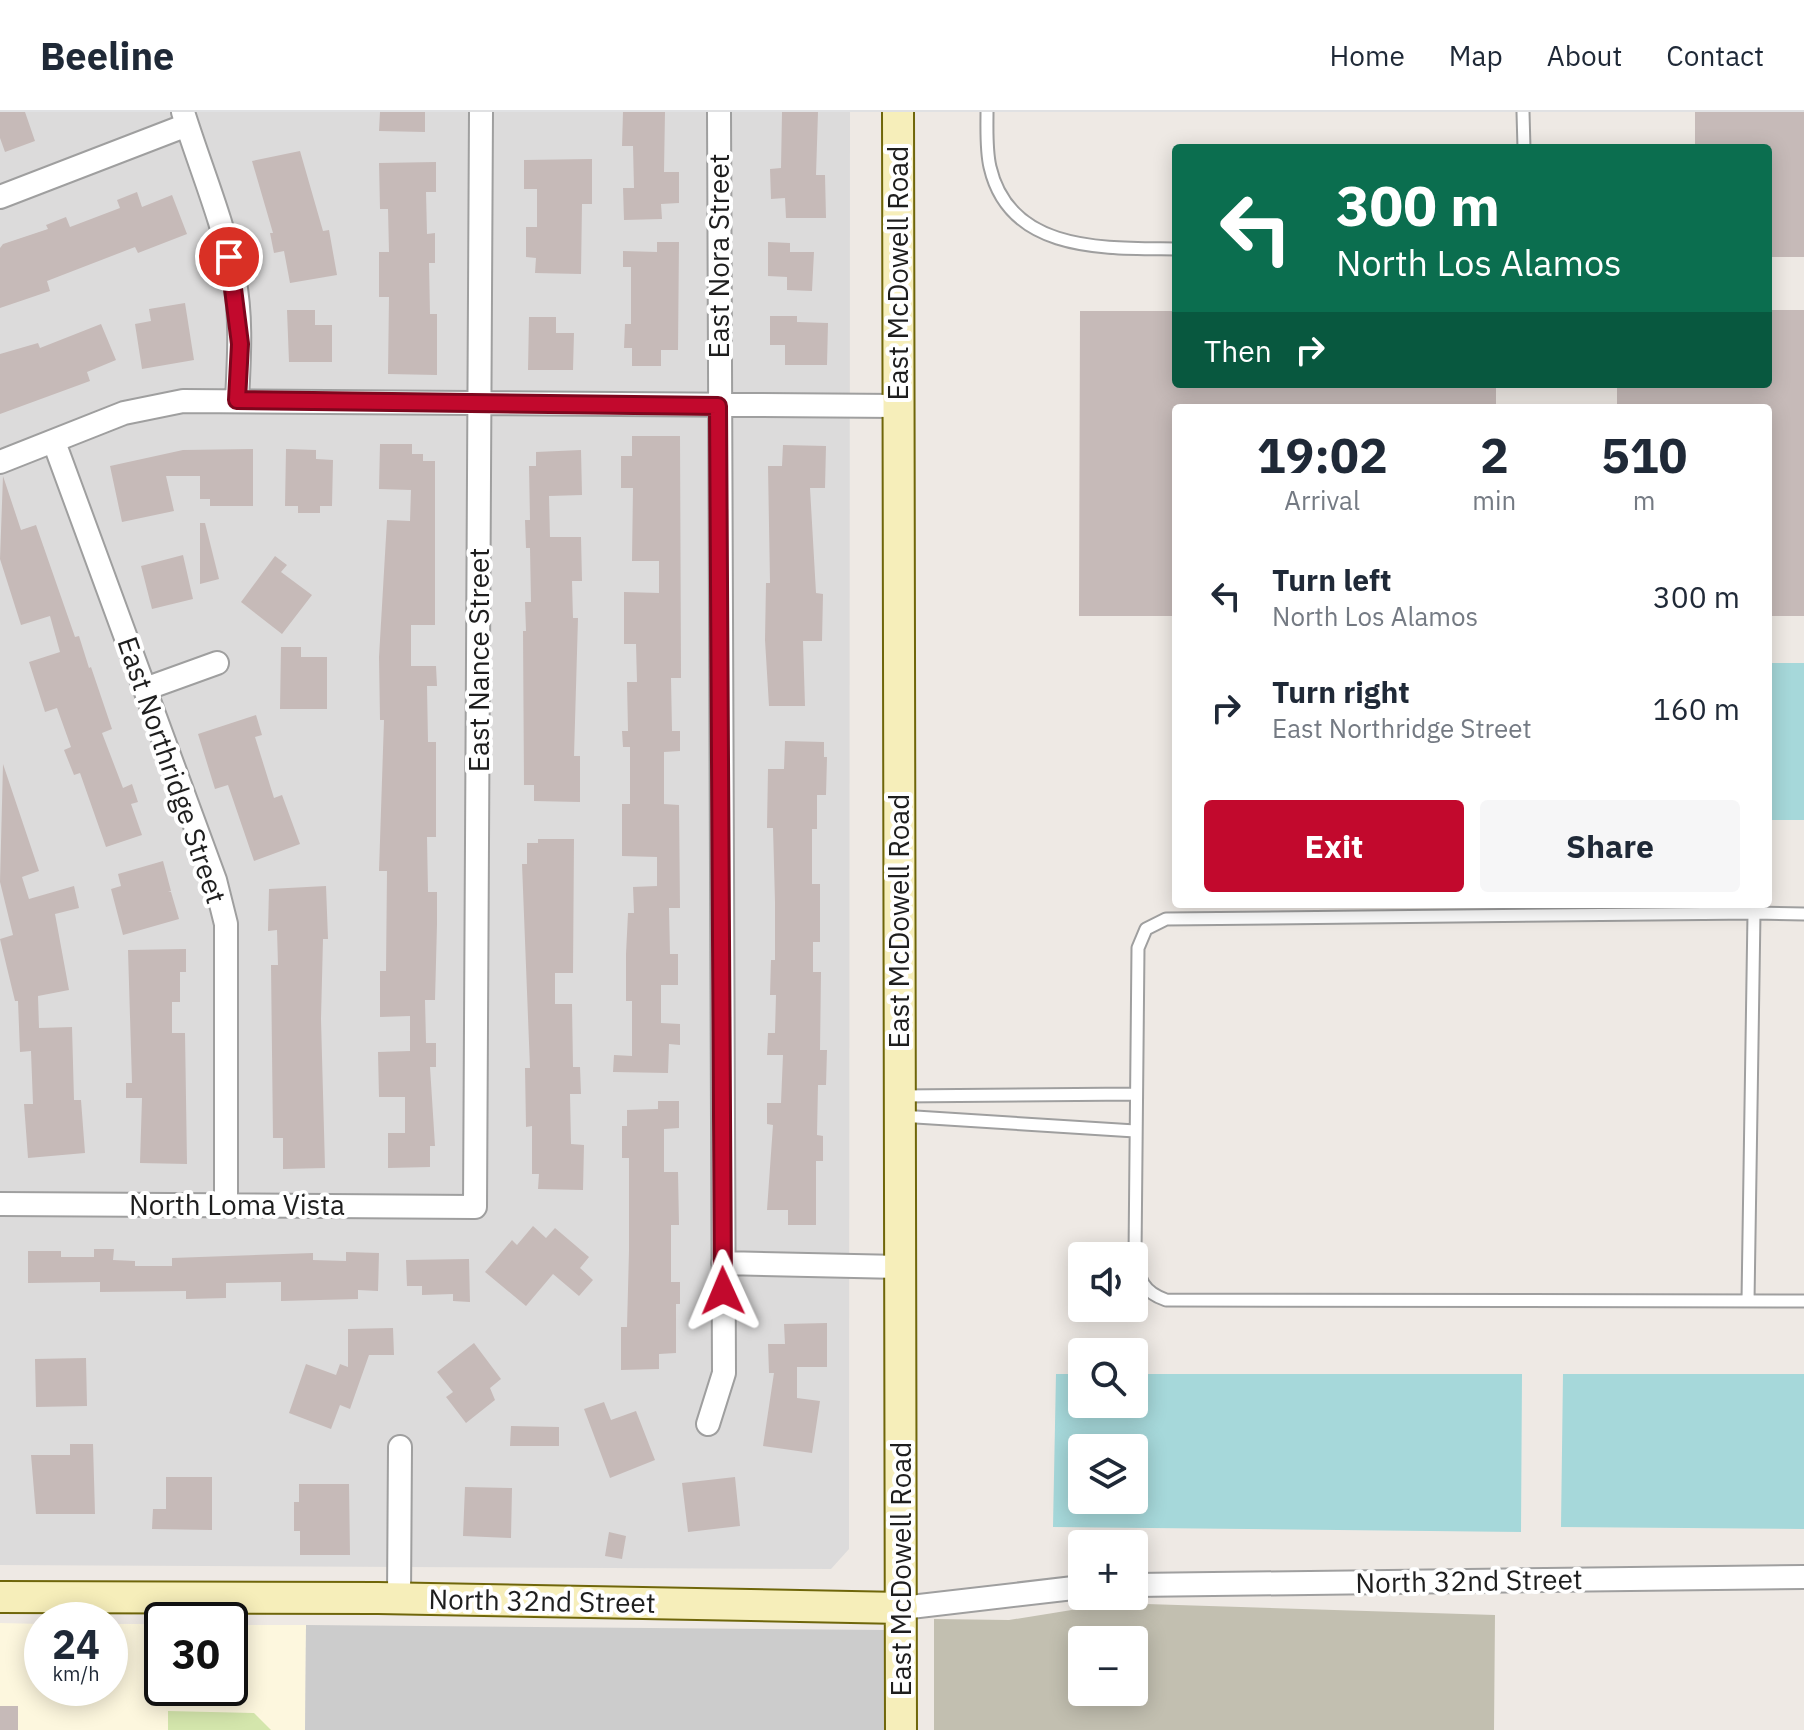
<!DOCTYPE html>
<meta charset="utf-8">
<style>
:root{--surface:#fff;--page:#f6f6f7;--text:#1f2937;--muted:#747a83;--line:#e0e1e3;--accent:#c2092d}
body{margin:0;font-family:"IBM Plex Sans",sans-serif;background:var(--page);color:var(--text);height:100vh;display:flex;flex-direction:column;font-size:30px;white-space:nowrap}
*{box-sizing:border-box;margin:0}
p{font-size:26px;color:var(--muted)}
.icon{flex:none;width:44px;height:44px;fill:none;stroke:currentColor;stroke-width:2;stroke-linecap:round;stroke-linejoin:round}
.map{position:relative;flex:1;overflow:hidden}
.side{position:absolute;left:1172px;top:292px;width:600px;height:504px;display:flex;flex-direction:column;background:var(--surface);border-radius:8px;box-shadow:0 4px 20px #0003}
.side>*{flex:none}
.banner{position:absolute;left:1172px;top:32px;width:600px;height:244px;border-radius:8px;box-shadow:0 4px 20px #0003;background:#0b6e4f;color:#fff;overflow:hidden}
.tools{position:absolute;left:1068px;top:1130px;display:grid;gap:16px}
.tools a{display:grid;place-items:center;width:80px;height:80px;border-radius:8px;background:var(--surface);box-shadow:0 4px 20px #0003;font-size:40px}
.speed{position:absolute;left:24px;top:1490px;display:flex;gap:16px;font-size:40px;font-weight:700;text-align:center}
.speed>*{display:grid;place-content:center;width:104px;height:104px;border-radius:50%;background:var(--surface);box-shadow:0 4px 20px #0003;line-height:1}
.speed small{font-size:20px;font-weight:400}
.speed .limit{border:4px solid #111;border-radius:12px;background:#fff;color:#111}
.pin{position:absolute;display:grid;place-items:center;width:68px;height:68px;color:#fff;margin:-34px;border:4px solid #fff;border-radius:50%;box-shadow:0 2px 8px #0007}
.me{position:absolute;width:88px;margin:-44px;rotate:359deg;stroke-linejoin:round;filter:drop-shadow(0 0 6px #0008)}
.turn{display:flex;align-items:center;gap:28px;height:168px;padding:0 32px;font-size:36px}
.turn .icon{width:104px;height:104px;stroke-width:2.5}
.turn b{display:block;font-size:56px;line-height:68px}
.then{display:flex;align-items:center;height:76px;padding:0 32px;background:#0003;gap:16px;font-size:30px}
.eta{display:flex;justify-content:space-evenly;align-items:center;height:136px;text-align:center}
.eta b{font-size:48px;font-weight:700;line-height:56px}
.cta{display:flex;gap:16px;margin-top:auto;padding:16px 32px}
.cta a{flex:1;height:92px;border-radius:8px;background:var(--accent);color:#fff;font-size:32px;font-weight:700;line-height:92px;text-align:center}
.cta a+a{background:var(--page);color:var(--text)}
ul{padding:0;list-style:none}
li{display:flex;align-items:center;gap:24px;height:112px;padding:0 32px}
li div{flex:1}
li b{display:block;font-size:30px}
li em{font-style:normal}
header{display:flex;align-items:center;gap:48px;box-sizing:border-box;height:112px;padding:0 40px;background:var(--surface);border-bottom:2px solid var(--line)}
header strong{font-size:38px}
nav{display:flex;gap:44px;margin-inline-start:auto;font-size:28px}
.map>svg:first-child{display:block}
.residential{fill:#dcdbdb}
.education{fill:#fdf7de}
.religious{fill:#ccc}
.construction{fill:#c2bfb0;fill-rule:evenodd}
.grass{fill:#d4e6ac}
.water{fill:#a6d8da;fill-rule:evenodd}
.building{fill:#c6bab8}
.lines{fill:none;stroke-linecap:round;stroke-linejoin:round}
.lane-casing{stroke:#9f9f9f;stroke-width:15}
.street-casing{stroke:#9f9f9f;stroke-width:26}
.secondary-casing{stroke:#6f660a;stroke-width:34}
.lane{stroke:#fff;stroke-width:11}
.street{stroke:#fff;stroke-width:22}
.secondary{stroke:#f6eeba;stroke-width:30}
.route-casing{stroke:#7e061d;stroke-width:20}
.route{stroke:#c2092d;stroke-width:14}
.labels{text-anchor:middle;stroke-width:8;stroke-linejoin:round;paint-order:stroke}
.street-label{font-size:28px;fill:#1e1e1e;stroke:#fff}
</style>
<header>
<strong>Beeline</strong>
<nav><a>Home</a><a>Map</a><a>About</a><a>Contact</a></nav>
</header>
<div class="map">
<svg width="1804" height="1618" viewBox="0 0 1804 1618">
<rect width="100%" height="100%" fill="#eee9e4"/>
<!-- residential -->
<path class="residential" d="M 0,0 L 850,0 L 849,1437 L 831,1457 L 0,1453 Z"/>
<!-- education -->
<path class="education" d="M 0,1511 L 42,1512 L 42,1576 L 110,1576 L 110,1512 L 162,1512 L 162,1576 L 230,1576 L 230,1513 L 306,1513 L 305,1618 L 0,1618 Z"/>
<!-- religious -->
<path class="religious" d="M 306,1513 L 886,1518 L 885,1618 L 305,1618 Z"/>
<!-- construction -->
<path class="construction" d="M 1115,1491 L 1495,1503 L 1494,1618 L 934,1618 L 934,1507 L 1009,1508 ZM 1134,1528 L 1134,1580 L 1082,1580 L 1082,1528 Z"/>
<!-- grass -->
<path class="grass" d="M 168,1599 L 254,1601 L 271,1618 L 168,1618 Z"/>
<!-- water -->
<path class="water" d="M 1768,551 L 1804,551 L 1804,708 L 1768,708 Z
M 1056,1262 L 1082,1262 L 1082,1292 L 1134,1292 L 1134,1262 L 1522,1262 L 1521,1420 L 1053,1415 ZM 1082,1336 L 1134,1336 L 1134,1388 L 1082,1388 Z
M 1563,1262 L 1804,1262 L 1804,1417 L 1561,1415 Z"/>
<!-- building -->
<path class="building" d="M 0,0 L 25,0 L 35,29 L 5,40 L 0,26 Z
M 380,0 L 425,0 L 425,20 L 379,19 Z
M 623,0 L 665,0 L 664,60 L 679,60 L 679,91 L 661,92 L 662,107 L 624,108 L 623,76 L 634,76 L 633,34 L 622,34 Z
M 782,0 L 818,0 L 816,63 L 825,63 L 826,106 L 786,106 L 785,86 L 771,87 L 770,57 L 781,56 Z
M 1695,0 L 1804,0 L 1804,145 L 1768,145 L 1768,36 L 1695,36 Z
M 300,39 L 323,119 L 329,118 L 337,163 L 290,171 L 284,139 L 274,141 L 270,121 L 273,121 L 252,49 Z
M 592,47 L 592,92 L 582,92 L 581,162 L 535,161 L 536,146 L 526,145 L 526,115 L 537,115 L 537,77 L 524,77 L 524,48 Z
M 436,50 L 436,80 L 426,80 L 427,122 L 435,121 L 435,151 L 429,151 L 430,202 L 437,202 L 437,263 L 388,262 L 389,185 L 379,185 L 379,140 L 389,140 L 388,97 L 380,97 L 379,51 Z
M 137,80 L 142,95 L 172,83 L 187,122 L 138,141 L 135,135 L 47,169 L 50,179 L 0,196 L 0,136 L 3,132 L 48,117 L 46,113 L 66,105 L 70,115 L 120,96 L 117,88 Z
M 657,130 L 679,130 L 678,238 L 661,238 L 661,254 L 632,254 L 632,236 L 624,236 L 625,212 L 631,212 L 631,155 L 623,155 L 623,139 L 657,140 Z
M 768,130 L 790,131 L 790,140 L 814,140 L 812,179 L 787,178 L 787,165 L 768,164 Z
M 185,191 L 194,248 L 142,257 L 135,212 L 151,209 L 149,197 Z
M 287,198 L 315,198 L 315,213 L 332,213 L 332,250 L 289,250 Z
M 1768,198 L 1804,198 L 1804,504 L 1768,504 L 1768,296 L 1617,296 L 1617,272 L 1768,272 Z
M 1080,199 L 1176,199 L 1176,272 L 1496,272 L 1496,296 L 1176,296 L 1176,504 L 1079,504 Z
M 770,204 L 797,204 L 797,210 L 828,211 L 827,253 L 785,253 L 785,233 L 770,233 Z
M 529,205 L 556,205 L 556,221 L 574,221 L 573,258 L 528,258 Z
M 101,212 L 116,248 L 87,260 L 90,269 L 0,302 L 0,242 L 38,231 L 40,236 Z
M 632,324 L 680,324 L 681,566 L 671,566 L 672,619 L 680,619 L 680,639 L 664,640 L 664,692 L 679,693 L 680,796 L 669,796 L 670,842 L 678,842 L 678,873 L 661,873 L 661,911 L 680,912 L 680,933 L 669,932 L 668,961 L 613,960 L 614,943 L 632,944 L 632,889 L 626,889 L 626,842 L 628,801 L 634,801 L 633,775 L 657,774 L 657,745 L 622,744 L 622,692 L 630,692 L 630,635 L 623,635 L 622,619 L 628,619 L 627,570 L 637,570 L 636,532 L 624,532 L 624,480 L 659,481 L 659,449 L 632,449 L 633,376 L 621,376 L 621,344 L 632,344 Z
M 380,332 L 412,332 L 412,342 L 423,342 L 423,349 L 435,349 L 435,513 L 411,513 L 411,554 L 436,554 L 437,574 L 427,574 L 428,630 L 436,630 L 436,725 L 427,725 L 428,780 L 437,780 L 437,812 L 435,888 L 425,888 L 426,931 L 436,931 L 436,955 L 430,955 L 435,1034 L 430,1034 L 430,1055 L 388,1056 L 388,1021 L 405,1021 L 405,985 L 379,985 L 378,940 L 410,939 L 410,904 L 380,905 L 380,859 L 386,859 L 387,759 L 379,759 L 384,608 L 380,608 L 379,545 L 387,408 L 410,409 L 411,378 L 379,377 Z
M 783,333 L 826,334 L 825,376 L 810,376 L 816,481 L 823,482 L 822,529 L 803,529 L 805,594 L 769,594 L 765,528 L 766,471 L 770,471 L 768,354 L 782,354 Z
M 253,337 L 253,394 L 210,394 L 210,387 L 200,387 L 200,364 L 166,364 L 174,399 L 122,410 L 110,354 L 183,338 Z
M 286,337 L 316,338 L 316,347 L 333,348 L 332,394 L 320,394 L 320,401 L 298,401 L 298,394 L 285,394 Z
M 581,338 L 582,383 L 549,384 L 550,425 L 581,425 L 582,469 L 572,469 L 573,506 L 578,506 L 574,644 L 580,644 L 580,690 L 534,689 L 534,673 L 524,673 L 523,519 L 526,519 L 525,490 L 531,490 L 530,436 L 526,436 L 525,408 L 530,408 L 529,354 L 536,354 L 536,340 Z
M 3,364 L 21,418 L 36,413 L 75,525 L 79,524 L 89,556 L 91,555 L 112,617 L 102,621 L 123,676 L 132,672 L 138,690 L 131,692 L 142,723 L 106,735 L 80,661 L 74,663 L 64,638 L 71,635 L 57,596 L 45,600 L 29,550 L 60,540 L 50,504 L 21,513 L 0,447 Z
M 200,411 L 205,411 L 219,467 L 200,472 Z
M 183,443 L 193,487 L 152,497 L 141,454 Z
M 275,444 L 287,453 L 281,460 L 312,483 L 282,522 L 241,490 Z
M 281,535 L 301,535 L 301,545 L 327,545 L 327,597 L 280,597 Z
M 256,603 L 262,623 L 255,625 L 274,686 L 282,683 L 300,732 L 254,749 L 228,673 L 215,677 L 198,622 Z
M 785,629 L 824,630 L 824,645 L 827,645 L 826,683 L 817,683 L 817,717 L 812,717 L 812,772 L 820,772 L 820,830 L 813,830 L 813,860 L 821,860 L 820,938 L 827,938 L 826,973 L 818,973 L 817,1023 L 823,1024 L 823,1049 L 816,1049 L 816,1113 L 788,1113 L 788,1098 L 767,1098 L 773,1013 L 767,1012 L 767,991 L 781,991 L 783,943 L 767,943 L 768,921 L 775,921 L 776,883 L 770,883 L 771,848 L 775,848 L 775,790 L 773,716 L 767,716 L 768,657 L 784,657 Z
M 3,652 L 39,759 L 22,765 L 29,787 L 74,774 L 79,796 L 55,802 L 69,878 L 38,884 L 39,916 L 72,915 L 74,988 L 81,988 L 85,1041 L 28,1046 L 24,992 L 33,992 L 31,939 L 20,940 L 18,889 L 15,889 L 0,827 L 13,823 L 0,770 Z
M 538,727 L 574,727 L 573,861 L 555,861 L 555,892 L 572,892 L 573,955 L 580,955 L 581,982 L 570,982 L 571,1032 L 584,1033 L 583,1078 L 538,1077 L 539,1062 L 532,1062 L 532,1014 L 526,1015 L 525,956 L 530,956 L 522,752 L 527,752 L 527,731 L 538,731 Z
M 163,749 L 171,779 L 168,780 L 171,780 L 179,807 L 123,823 L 111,777 L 121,774 L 118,762 Z
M 326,774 L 328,827 L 323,827 L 321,907 L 325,1056 L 283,1057 L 283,1026 L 273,1026 L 271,853 L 278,853 L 277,818 L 268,819 L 269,777 Z
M 186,837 L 186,860 L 180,860 L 180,890 L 172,890 L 172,921 L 185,921 L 187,1052 L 140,1051 L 142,986 L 126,986 L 126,971 L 132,971 L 128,838 Z
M 658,989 L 679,989 L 679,1016 L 664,1017 L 664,1060 L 678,1060 L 679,1113 L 671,1113 L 671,1170 L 680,1170 L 680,1192 L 676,1192 L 676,1241 L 659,1242 L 659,1257 L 621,1258 L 621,1215 L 627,1215 L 629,1139 L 629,1046 L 622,1046 L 622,1014 L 627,1014 L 627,998 L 658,997 Z
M 533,1114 L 546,1126 L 555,1116 L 589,1145 L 580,1156 L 593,1168 L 579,1184 L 553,1162 L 526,1194 L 485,1160 L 512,1128 L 517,1133 Z
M 94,1137 L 114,1137 L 113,1148 L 135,1149 L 135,1154 L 172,1154 L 172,1146 L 313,1141 L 313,1148 L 346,1149 L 346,1140 L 379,1141 L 378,1179 L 358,1178 L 358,1187 L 281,1189 L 281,1170 L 226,1171 L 226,1186 L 186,1187 L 186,1179 L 100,1180 L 100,1170 L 28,1171 L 28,1139 L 61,1139 L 61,1145 L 94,1145 Z
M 469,1147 L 470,1190 L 453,1189 L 453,1182 L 422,1183 L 422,1174 L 407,1174 L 406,1148 Z
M 827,1211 L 827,1255 L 797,1255 L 797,1286 L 820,1289 L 812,1341 L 763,1334 L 774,1261 L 769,1261 L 768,1232 L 785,1232 L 784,1212 Z
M 393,1216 L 394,1243 L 369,1243 L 350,1297 L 340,1293 L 331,1317 L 289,1301 L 306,1252 L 336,1263 L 340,1252 L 348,1255 L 348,1217 Z
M 474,1231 L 501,1267 L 490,1276 L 495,1288 L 466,1311 L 446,1285 L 453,1280 L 437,1260 Z
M 86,1246 L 87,1294 L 36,1295 L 35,1247 Z
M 604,1290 L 611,1308 L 636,1299 L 655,1348 L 610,1366 L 584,1297 Z
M 511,1314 L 559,1315 L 559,1334 L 510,1334 Z
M 70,1332 L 93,1332 L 95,1402 L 36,1402 L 31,1343 L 70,1343 Z
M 166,1365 L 212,1365 L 212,1418 L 152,1417 L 153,1397 L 166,1397 Z
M 735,1365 L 740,1414 L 688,1420 L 682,1371 Z
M 299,1372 L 349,1372 L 350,1443 L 300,1443 L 300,1419 L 294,1419 L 294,1390 L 299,1390 Z
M 465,1375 L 512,1376 L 511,1426 L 463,1424 Z
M 609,1420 L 626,1424 L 622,1447 L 605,1444 Z
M 0,1594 L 18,1594 L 18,1618 L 0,1618 Z"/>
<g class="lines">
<defs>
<path id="lane" d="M 987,0 C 987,18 986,38 990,55 C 1010,142 1108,136 1176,137
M 1523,0 L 1524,36
M 1754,801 L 1804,802
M 900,984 L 1136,982
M 900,1004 L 1135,1019
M 1748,1189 L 1754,801 L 1166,807 L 1146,817 L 1138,836 L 1135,1144 C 1139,1168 1143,1180 1166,1188 L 1804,1189"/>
<path id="street" d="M 183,0 C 200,55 223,108 234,165 C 242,205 239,247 237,288
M 0,85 L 187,13
M 54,330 L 215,768 L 226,812 L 226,1092
M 0,350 L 124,301 L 183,289 L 898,294
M 145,577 L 217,551
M 0,1092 L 475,1095 L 481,0
M 723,1151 L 900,1155
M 708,1312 L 724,1261 L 719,0
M 1134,1473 L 1804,1465
M 399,1486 L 400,1335
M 902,1496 L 1082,1475"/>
<path id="secondary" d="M 898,0 L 901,1618
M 0,1485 L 378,1486 L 902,1496"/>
</defs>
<!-- lane casing -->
<use href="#lane" class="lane-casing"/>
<!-- street casing -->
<use href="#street" class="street-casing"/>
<!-- secondary casing -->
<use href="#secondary" class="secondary-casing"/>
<!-- lane -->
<use href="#lane" class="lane"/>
<!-- street -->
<use href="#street" class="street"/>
<!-- secondary -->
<use href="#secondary" class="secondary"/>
</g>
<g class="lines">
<defs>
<path id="route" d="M 229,145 L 240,232 L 237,288 L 718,294 L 723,1179"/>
</defs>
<!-- route casing -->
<use href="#route" class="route-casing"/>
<!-- route -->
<use href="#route" class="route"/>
</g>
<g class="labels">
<!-- street labels -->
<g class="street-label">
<text transform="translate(719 144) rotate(-90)" y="10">East Nora Street</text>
<text transform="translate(898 161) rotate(-90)" y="10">East McDowell Road</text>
<text transform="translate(479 548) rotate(-90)" y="10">East Nance Street</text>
<text transform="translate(172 658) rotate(71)" y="10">East Northridge Street</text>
<text transform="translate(899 809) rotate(-90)" y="10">East McDowell Road</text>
<text x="237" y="1103">North Loma Vista</text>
<text transform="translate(901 1457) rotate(-90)" y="10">East McDowell Road</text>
<text transform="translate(1469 1469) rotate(-1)" y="10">North 32nd Street</text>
<text transform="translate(542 1489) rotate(1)" y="10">North 32nd Street</text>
</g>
</g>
</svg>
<div class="tools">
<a><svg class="icon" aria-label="sound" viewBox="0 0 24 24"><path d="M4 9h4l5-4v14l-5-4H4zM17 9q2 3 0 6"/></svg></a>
<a><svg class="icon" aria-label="search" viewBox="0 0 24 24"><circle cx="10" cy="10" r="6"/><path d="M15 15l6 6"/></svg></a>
<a><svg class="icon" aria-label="layers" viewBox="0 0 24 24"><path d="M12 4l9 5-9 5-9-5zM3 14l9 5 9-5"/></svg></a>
<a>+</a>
<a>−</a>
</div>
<div class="speed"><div>24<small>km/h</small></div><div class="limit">30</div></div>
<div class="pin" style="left:229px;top:145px;background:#d93025"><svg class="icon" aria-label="arrive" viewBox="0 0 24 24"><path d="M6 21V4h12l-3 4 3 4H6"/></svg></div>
<svg class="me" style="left:723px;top:1179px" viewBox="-20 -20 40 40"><path d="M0-17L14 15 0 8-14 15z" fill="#c2092d" stroke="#fff" stroke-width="4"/></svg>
<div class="banner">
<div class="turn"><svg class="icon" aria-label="left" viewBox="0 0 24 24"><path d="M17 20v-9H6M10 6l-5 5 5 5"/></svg><div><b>300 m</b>North Los Alamos</div></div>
<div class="then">Then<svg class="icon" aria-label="right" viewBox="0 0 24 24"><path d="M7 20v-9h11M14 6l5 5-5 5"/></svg></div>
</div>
<section class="side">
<div class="eta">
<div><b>19:02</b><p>Arrival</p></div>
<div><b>2</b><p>min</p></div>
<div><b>510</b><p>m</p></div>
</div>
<ul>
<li><svg class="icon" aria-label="left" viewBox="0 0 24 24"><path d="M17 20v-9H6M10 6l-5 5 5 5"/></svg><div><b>Turn left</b><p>North Los Alamos</p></div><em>300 m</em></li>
<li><svg class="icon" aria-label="right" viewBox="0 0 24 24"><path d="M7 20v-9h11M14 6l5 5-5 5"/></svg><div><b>Turn right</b><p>East Northridge Street</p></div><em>160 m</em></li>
</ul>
<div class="cta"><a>Exit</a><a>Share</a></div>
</section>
</div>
